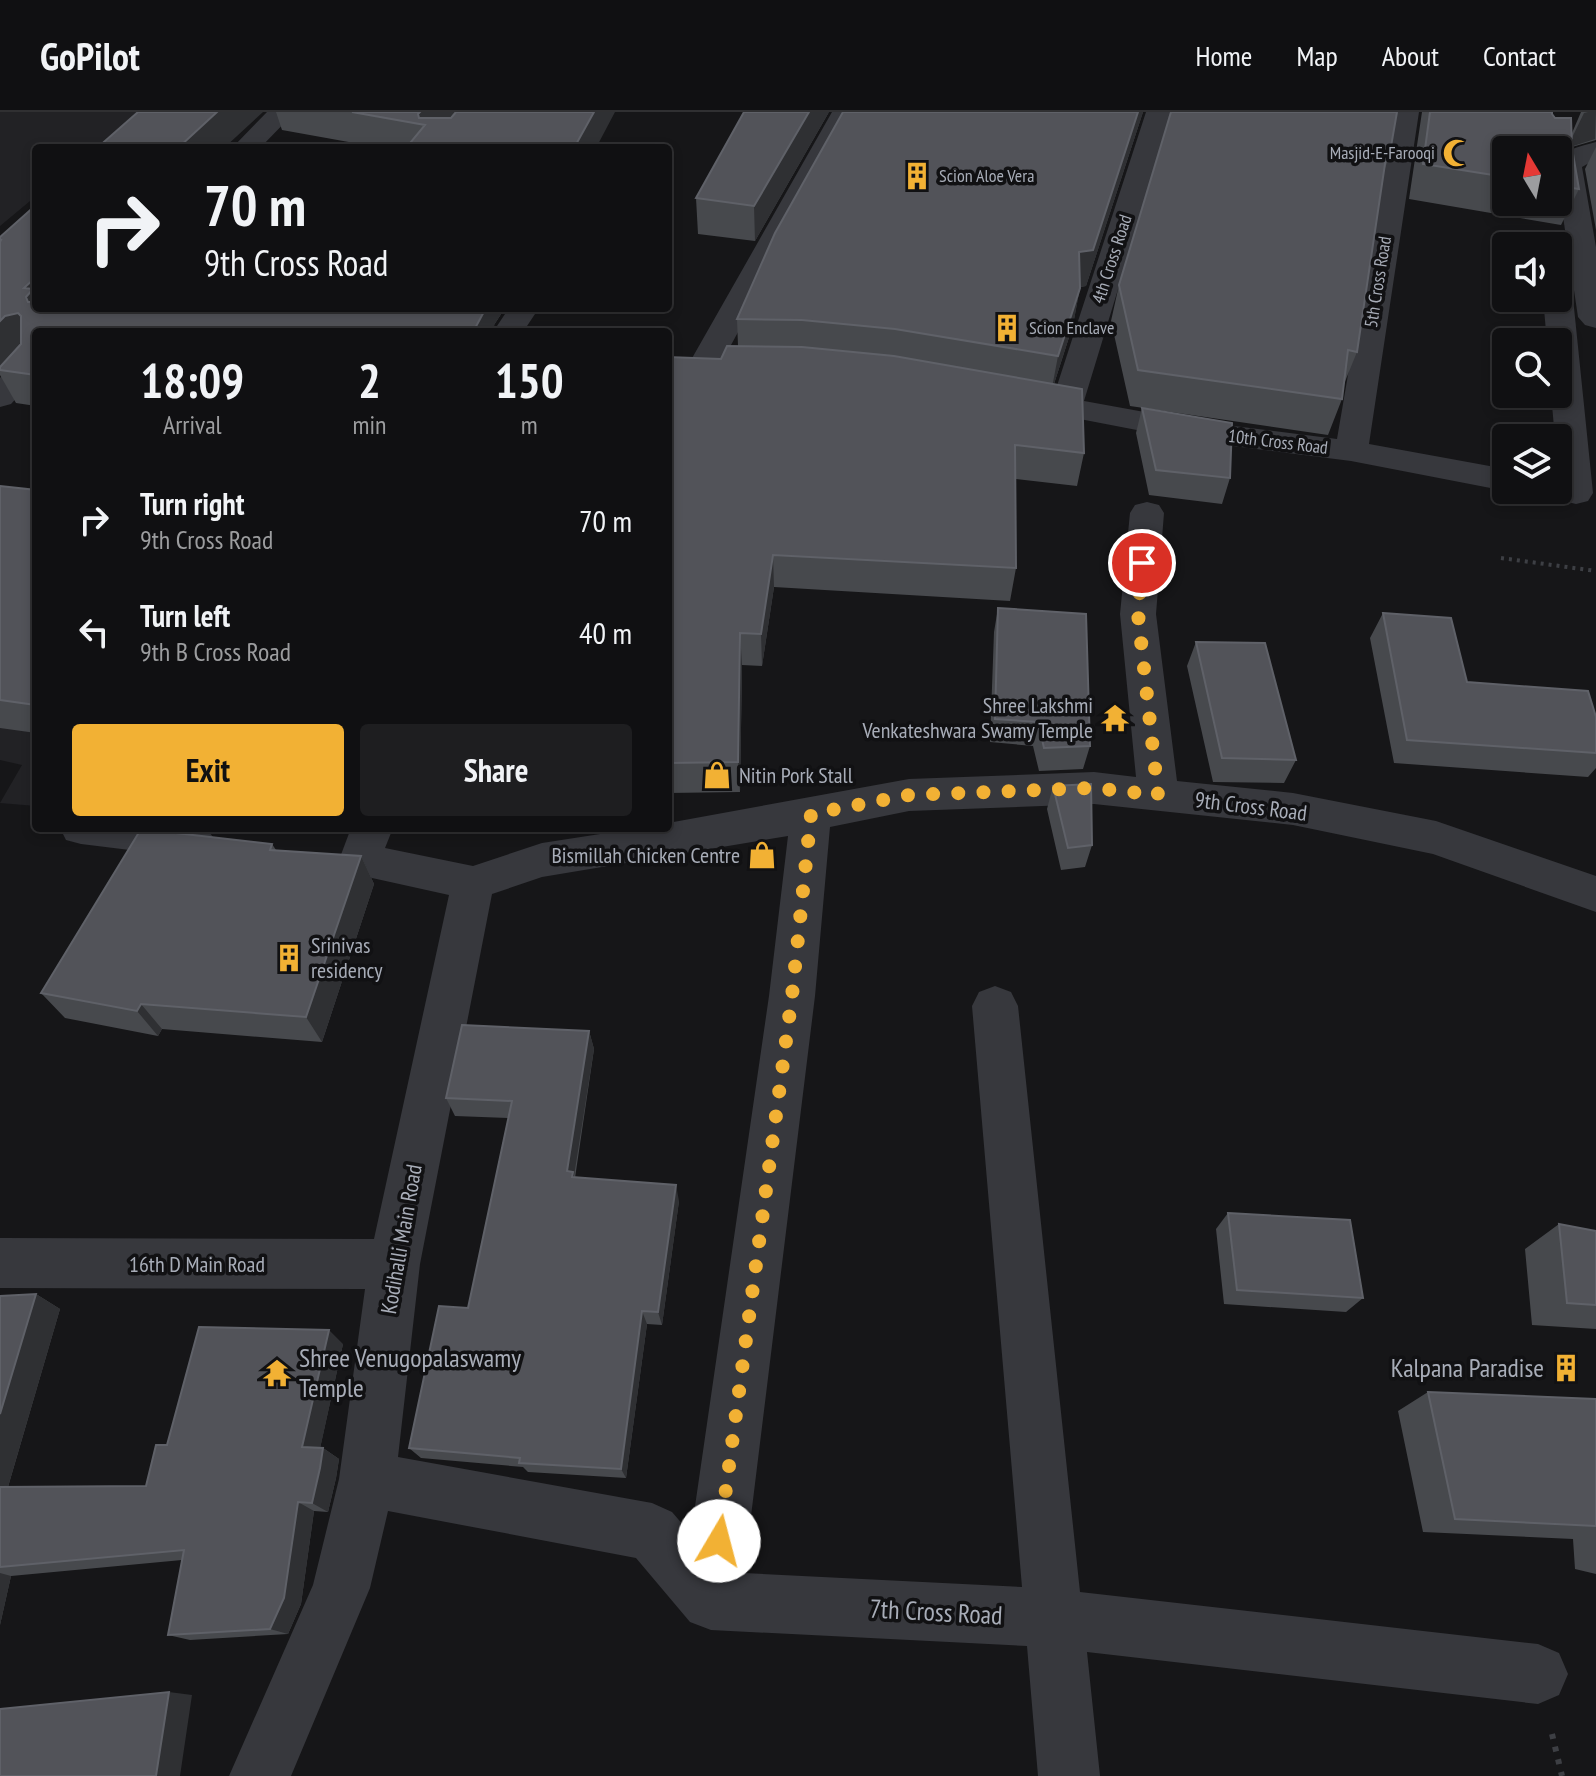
<!DOCTYPE html>
<style>
:root{--surface:#101012;--page:#1e1e20;--text:#f1f3f6;--muted:#9c9d9f;--line:#303032;--accent:#f2b134}
body{margin:0;font-family:"PT Sans Narrow",sans-serif;background:var(--page);color:var(--text);height:100vh;display:flex;flex-direction:column;font-size:30px;white-space:nowrap}
*{box-sizing:border-box;margin:0}
p{font-size:26px;color:var(--muted)}
.icon{flex:none;width:44px;height:44px;fill:none;stroke:currentColor;stroke-width:2;stroke-linecap:round;stroke-linejoin:round}
.map{position:relative;flex:1;overflow:hidden}
.drawer{position:absolute;left:32px;top:216px;width:640px;height:504px;display:flex;flex-direction:column;background:var(--surface);border-radius:8px;box-shadow:0 4px 12px #0003,0 0 0 2px var(--line)}
.drawer>*{flex:none}
.banner{position:absolute;left:32px;top:32px;width:640px;height:168px;border-radius:8px;box-shadow:0 4px 12px #0003,0 0 0 2px var(--line);background:#101012;color:var(--text);overflow:hidden}
.needle{width:52px;rotate:350deg}
.tools{position:absolute;left:1492px;top:24px;display:grid;gap:16px}
.tools a{display:grid;place-items:center;width:80px;height:80px;border-radius:8px;background:var(--surface);box-shadow:0 4px 12px #0003,0 0 0 2px var(--line);font-size:40px}
.pin{position:absolute;display:grid;place-items:center;width:68px;height:68px;color:#fff;margin:-34px;border:4px solid #fff;border-radius:50%;box-shadow:0 2px 8px #0007}
.me{position:absolute;width:88px;margin:-44px;rotate:8deg;stroke-linejoin:round;filter:drop-shadow(0 0 6px #0008)}
.turn{display:flex;align-items:center;gap:28px;height:168px;padding:0 40px;font-size:36px}
.turn .icon{width:104px;height:104px;stroke-width:2.5}
.turn b{display:block;font-size:56px;line-height:68px}
.eta{display:flex;justify-content:space-evenly;align-items:center;height:136px;text-align:center}
.eta b{font-size:48px;font-weight:700;line-height:56px}
.action{display:flex;gap:16px;margin-top:auto;padding:16px 40px}
.action a{flex:1;height:92px;border-radius:8px;background:var(--accent);color:#111;font-size:32px;font-weight:700;line-height:92px;text-align:center}
.action a+a{background:var(--page);color:var(--text)}
ul{padding:0;list-style:none}
li{display:flex;align-items:center;gap:24px;height:112px;padding:0 40px}
li div{flex:1}
li b{display:block;font-size:30px}
li em{font-style:normal}
header{display:flex;align-items:center;gap:48px;box-sizing:border-box;height:112px;padding:0 40px;background:var(--surface);border-bottom:2px solid var(--line)}
header strong{font-size:38px}
nav{display:flex;gap:44px;margin-inline-start:auto;font-size:28px}
.map>svg:first-child{display:block}
.built{fill:#222225}
.lines{fill:none;stroke-linecap:round;stroke-linejoin:round}
.path-far1{stroke:#3d3f44;stroke-width:4;stroke-dasharray:3 5;stroke-linecap:butt}
.path{stroke:#3d3f44;stroke-width:6;stroke-dasharray:5 8;stroke-linecap:butt}
.minor{fill:#37383d;fill-rule:evenodd}
.wall{fill:#47494d;fill-rule:evenodd}
.shaded-wall{fill:#2f3033}
.building{fill:#525359;stroke:#5f6168;stroke-width:2}
.route{stroke:#f2b134;stroke-width:14;stroke-dasharray:0 25.2}
.labels{text-anchor:middle;stroke-width:7;stroke-linejoin:round;paint-order:stroke}
.far-poi-label{font-size:18px;fill:#a8adb8;stroke:#111113;text-anchor:start}
.far-street-label{font-size:18px;fill:#a8adb8;stroke:#111113}
.poi-label{font-size:22px;fill:#a8adb8;stroke:#111113;text-anchor:end}
.street-label{font-size:22px;fill:#a8adb8;stroke:#111113}
.near-poi-label{font-size:26px;fill:#a8adb8;stroke:#111113;text-anchor:start}
.near-street-label{font-size:26px;fill:#a8adb8;stroke:#111113}
</style>
<header>
<strong>GoPilot</strong>
<nav><a>Home</a><a>Map</a><a>About</a><a>Contact</a></nav>
</header>
<div class="map">
<svg width="1596" height="1664" viewBox="0 0 1596 1664">
<rect width="100%" height="100%" fill="#161618"/>
<!-- built -->
<path class="built" d="M 0,0 L 138,0 L 95,36 L 36,36 L 36,84 L 0,114 Z
M 36,459 L 36,694 L 0,691 L 22,653 L 0,648 L 0,506 Z"/>
<g class="lines">
<!-- path-far1 -->
<path class="path-far1" d="M 1501,446 L 1596,459"/>
<!-- path -->
<path class="path" d="M 1552,1622 L 1562,1664"/>
<!-- minor -->
<path class="minor" d="M 267,0 L 295,0 L 260,36 L 232,36 Z
M 832,0 L 858,0 L 719,255 L 714,262 L 703,264 L 692,262 L 687,255 Z
M 1146,0 L 1172,0 L 1084,289 L 1194,309 L 1337,327 L 1393,0 L 1419,0 L 1369,332 L 1506,357 L 1506,378 L 1509,378 L 1506,379 L 1351,349 L 1194,329 L 1012,294 L 1007,287 L 1012,280 L 1023,277 L 1054,283 Z
M 1596,30 L 1596,47 L 1582,55 L 1596,135 L 1596,216 L 1585,213 L 1578,205 L 1558,71 C 1558,39 1566,38 1596,30 Z
M 1558,177 L 1568,180 L 1573,186 L 1593,381 L 1588,389 L 1576,392 L 1564,389 L 1559,381 L 1558,326 L 1555,326 L 1551,282 L 1558,282 L 1558,230 L 1547,230 L 1543,186 L 1558,186 Z
M 509,196 L 539,196 L 523,220 L 493,220 Z
M 36,237 L 36,265 L 11,292 L 0,295 L 0,266 L 25,239 Z
M 1147,390 L 1159,393 L 1164,401 L 1156,502 L 1177,669 L 1293,681 L 1436,709 L 1596,764 L 1596,800 L 1433,742 L 1293,713 L 1094,692 L 909,699 L 830,715 L 815,884 L 744,1461 L 1022,1475 L 972,894 L 979,880 L 995,874 L 1011,880 L 1018,894 L 1080,1480 L 1538,1532 L 1559,1541 L 1568,1562 L 1559,1583 L 1538,1592 L 1087,1540 L 1100,1664 L 1038,1664 L 1027,1534 L 711,1518 L 690,1510 L 636,1446 L 388,1399 L 370,1476 L 291,1664 L 229,1664 L 313,1473 L 339,1367 L 365,1177 L 0,1176 L 0,1126 L 374,1127 L 449,783 L 345,760 L 339,748 L 351,716 L 393,716 L 385,736 L 473,754 L 542,731 L 639,716 L 668,716 L 668,711 L 909,667 L 1094,660 L 1136,665 L 1120,502 L 1130,401 L 1135,393 ZM 788,724 L 769,884 L 691,1422 L 672,1400 L 652,1391 L 398,1345 L 420,1152 L 492,782 L 542,765 Z
M 60,716 L 206,716 L 216,729 L 210,741 L 195,746 L 81,732 L 66,728 Z"/>
</g>
<!-- wall -->
<path class="wall" d="M 276,0 L 455,0 L 596,36 L 382,36 L 282,18 Z
M 829,0 L 755,129 L 698,122 L 696,86 Z
M 843,0 L 1143,0 L 1086,174 L 1080,175 L 1073,213 L 1054,272 L 1084,341 L 1077,374 L 1016,367 L 1016,456 L 1010,489 L 774,475 L 762,554 L 742,553 L 740,680 L 668,681 L 668,245 L 721,247 L 738,234 L 737,207 Z
M 1171,0 L 1389,46 L 1383,61 L 1357,240 L 1344,272 L 1342,287 L 1328,323 L 1130,294 L 1111,209 L 1119,173 Z
M 1422,0 L 1553,0 L 1552,2 L 1572,21 L 1581,0 L 1596,0 L 1596,28 L 1572,35 L 1579,77 L 1561,113 L 1409,87 ZM 1506,38 L 1558,38 L 1558,90 L 1506,90 Z
M 1596,35 L 1596,118 L 1585,57 Z
M 0,125 L 36,196 L 505,196 L 494,213 L 496,220 L 36,220 L 36,294 L 16,291 L 0,263 Z
M 1142,296 L 1230,366 L 1222,392 L 1149,383 L 1136,321 Z
M 0,374 L 36,378 L 36,621 L 0,616 Z
M 998,496 L 1090,634 L 1083,657 L 1039,659 L 1033,634 L 990,630 L 994,520 Z
M 1383,501 L 1467,570 L 1596,605 L 1596,656 L 1588,665 L 1394,651 L 1370,526 Z
M 1196,530 L 1296,648 L 1284,671 L 1213,670 L 1187,554 Z
M 1053,674 L 1092,733 L 1085,755 L 1061,758 L 1047,697 Z
M 252,716 L 306,716 L 303,722 Z
M 272,732 L 276,738 L 361,744 L 374,772 L 322,930 L 162,917 L 158,924 L 65,906 L 41,881 Z
M 589,919 L 594,937 L 575,1066 L 679,1089 L 662,1213 L 647,1212 L 626,1366 L 528,1360 L 523,1355 L 421,1346 L 409,1336 L 468,1196 L 508,1006 L 455,1004 L 446,986 Z
M 1228,1101 L 1363,1186 L 1346,1200 L 1224,1192 L 1216,1117 Z
M 1559,1112 L 1596,1119 L 1596,1217 L 1532,1213 L 1525,1137 Z
M 36,1182 L 60,1197 L 8,1375 L 146,1374 L 167,1333 L 343,1232 L 320,1336 L 323,1336 L 339,1347 L 336,1366 L 328,1400 L 314,1399 L 301,1492 L 288,1522 L 190,1528 L 168,1523 L 182,1448 L 11,1464 L 0,1513 L 0,1184 Z
M 1428,1280 L 1596,1287 L 1596,1462 L 1575,1457 L 1573,1427 L 1423,1420 L 1398,1299 Z"/>
<!-- shaded-wall -->
<path class="shaded-wall" d="M 217,0 L 263,0 L 224,36 L 178,36 Z
M 420,0 L 455,0 L 429,31 L 425,13 L 420,12 L 418,2 Z
M 594,0 L 615,0 L 596,36 L 574,36 Z
M 809,0 L 829,0 L 755,129 L 754,94 Z
M 1138,0 L 1143,0 L 1086,174 L 1072,176 L 1079,140 Z
M 1588,0 L 1596,0 L 1595,27 L 1567,36 L 1584,1 Z
M 36,165 L 36,196 L 43,218 L 26,185 L 24,176 Z
M 1080,176 L 1073,213 L 1051,281 L 1058,244 Z
M 485,196 L 505,196 L 494,213 L 496,220 L 473,220 Z
M 18,201 L 35,234 L 0,258 L 0,209 L 5,204 Z
M 773,443 L 774,475 L 762,554 L 761,522 Z
M 740,521 L 742,553 L 740,680 L 738,650 Z
M 361,744 L 374,772 L 322,930 L 306,905 Z
M 141,892 L 162,917 L 158,924 L 137,899 Z
M 589,919 L 594,937 L 574,1064 L 579,1076 L 567,1059 Z
M 676,1073 L 679,1089 L 662,1213 L 658,1200 Z
M 36,1182 L 60,1197 L 5,1385 L 0,1384 L 0,1302 Z
M 642,1199 L 647,1212 L 626,1366 L 621,1357 Z
M 329,1218 L 343,1232 L 318,1346 L 302,1335 Z
M 323,1336 L 339,1347 L 336,1366 L 328,1400 L 312,1391 Z
M 298,1390 L 314,1399 L 301,1492 L 288,1522 L 270,1517 Z
M 0,1461 L 11,1464 L 0,1513 Z
M 169,1580 L 192,1583 L 180,1664 L 156,1664 Z"/>
<!-- building -->
<path class="building" d="M 138,0 L 217,0 L 178,36 L 97,36 Z
M 352,0 L 420,0 L 418,2 L 419,6 L 451,6 L 456,0 L 594,0 L 574,36 L 406,36 L 425,13 Z
M 744,0 L 809,0 L 754,94 L 696,86 Z
M 843,0 L 1138,0 L 1093,138 L 1079,140 L 1080,176 L 1058,244 L 895,217 L 802,208 L 737,207 L 775,121 Z
M 1171,0 L 1397,0 L 1389,46 L 1386,45 L 1357,240 L 1348,238 L 1342,287 L 1138,258 L 1119,173 Z
M 1430,0 L 1552,0 L 1552,2 L 1555,6 L 1571,6 L 1572,36 L 1579,77 L 1558,74 L 1558,38 L 1506,38 L 1506,65 L 1423,52 Z
M 36,93 L 36,165 L 24,176 L 33,177 L 26,185 L 28,190 L 36,190 L 36,196 L 486,196 L 473,220 L 36,220 L 36,263 L 0,258 L 0,255 L 21,232 L 21,204 L 18,201 L 5,204 L 0,209 L 0,130 L 1,128 L 0,128 L 0,125 Z
M 727,234 L 802,235 L 894,244 L 1082,277 L 1084,341 L 1015,333 L 1016,456 L 773,443 L 761,522 L 740,521 L 738,650 L 668,651 L 668,245 L 721,247 Z
M 1142,296 L 1232,311 L 1230,366 L 1156,358 Z
M 0,374 L 36,378 L 36,593 L 0,588 Z
M 998,496 L 1086,502 L 1090,634 L 1044,636 L 1038,610 L 995,607 Z
M 1383,501 L 1451,506 L 1467,570 L 1588,579 L 1596,605 L 1596,641 L 1407,628 Z
M 1196,530 L 1265,531 L 1296,648 L 1222,646 Z
M 1091,672 L 1092,733 L 1068,736 L 1053,674 Z
M 141,717 L 272,732 L 270,738 L 361,744 L 306,905 L 141,892 L 137,899 L 41,881 Z
M 462,913 L 589,919 L 567,1059 L 573,1060 L 572,1065 L 676,1073 L 658,1200 L 642,1199 L 621,1357 L 519,1351 L 520,1346 L 409,1336 L 439,1194 L 468,1196 L 512,989 L 446,986 Z
M 1228,1101 L 1350,1108 L 1363,1186 L 1237,1178 Z
M 1559,1112 L 1596,1119 L 1596,1193 L 1567,1191 Z
M 36,1182 L 0,1302 L 0,1184 Z
M 199,1215 L 329,1218 L 302,1335 L 323,1336 L 320,1356 L 312,1391 L 298,1390 L 284,1486 L 270,1517 L 168,1523 L 184,1438 L 0,1455 L 0,1375 L 146,1374 L 156,1333 L 167,1333 Z
M 1428,1280 L 1596,1287 L 1596,1414 L 1455,1407 Z
M 169,1580 L 156,1664 L 0,1664 L 0,1597 Z"/>
<g class="lines">
<!-- route -->
<path class="route" d="M 719,1429 L 792,884 L 811,702 L 909,683 L 1094,676 L 1158,683 L 1138,502 L 1142,451"/>
</g>
<!-- icons -->
<defs>
<symbol id="mosque-bare" viewBox="-9 -9 18 18"><path d="M3.5-4.9A6 6 0 1 0 3.5 4.9A5 5 0 1 1 3.5-4.9Z" fill="#f2b134" stroke="#111113" stroke-width="2.5" paint-order="stroke"/></symbol>
<symbol id="building-bare" viewBox="-9 -9 18 18"><path d="M-4-6H4V6H1V3H-1V6H-4ZM-2.5-4.3h1.7v1.8h-1.7ZM.8-4.3h1.7v1.8H.8ZM-2.5-1h1.7V.8h-1.7ZM.8-1h1.7V.8H.8Z" fill="#f2b134" stroke="#111113" stroke-width="2.5" paint-order="stroke"/></symbol>
<symbol id="temple-bare" viewBox="-9 -9 18 18"><path d="M0-6L5-2H3V0L6.5 2.5H4V6H1.5V3h-3V6H-4V2.5H-6.5L-3 0V-2H-5Z" fill="#f2b134" stroke="#111113" stroke-width="2.5" paint-order="stroke"/></symbol>
<symbol id="shop-bare" viewBox="-9 -9 18 18"><path d="M-5-2.5h2.3a2.7 3.5 0 0 1 5.4 0H5L5.5 6h-11ZM-1.5-2.5h3a1.5 2.3 0 0 0-3 0Z" fill="#f2b134" stroke="#111113" stroke-width="2.5" paint-order="stroke"/></symbol>
</defs>
<g fill-rule="evenodd">
<use href="#mosque-bare" x="1437" y="21" width="40" height="40"/>
<use href="#building-bare" x="897" y="44" width="40" height="40"/>
<use href="#building-bare" x="987" y="196" width="40" height="40"/>
<use href="#temple-bare" x="1095" y="586" width="40" height="40"/>
<use href="#shop-bare" x="697" y="643" width="40" height="40"/>
<use href="#shop-bare" x="742" y="723" width="40" height="40"/>
<use href="#building-bare" x="269" y="826" width="40" height="40"/>
<use href="#building-bare" x="1546" y="1236" width="40" height="40"/>
<use href="#temple-bare" x="257" y="1241" width="40" height="40"/>
</g>
<g class="labels">
<!-- far-poi labels -->
<g class="far-poi-label">
<text x="1435" y="47" text-anchor="end">Masjid-E-Farooqi</text>
<text x="939" y="70">Scion Aloe Vera</text>
<text x="1029" y="222">Scion Enclave</text>
</g>
<!-- far-street labels -->
<g class="far-street-label">
<text transform="translate(1112 147) rotate(-72)" y="6">4th Cross Road</text>
<text transform="translate(1378 170) rotate(-81)" y="6">5th Cross Road</text>
<text transform="translate(1278 330) rotate(7)" y="6">10th Cross Road</text>
</g>
<!-- poi labels -->
<g class="poi-label">
<text x="1093" y="601">Shree Lakshmi<tspan x="1093" dy="25">Venkateshwara Swamy Temple</tspan></text>
<text x="739" y="671" text-anchor="start">Nitin Pork Stall</text>
<text x="740" y="751">Bismillah Chicken Centre</text>
<text x="311" y="841" text-anchor="start">Srinivas<tspan x="311" dy="25">residency</tspan></text>
</g>
<!-- street labels -->
<g class="street-label">
<text transform="translate(1251 694) rotate(7)" y="8">9th Cross Road</text>
<text transform="translate(401 1127) rotate(-80)" y="8">Kodihalli Main Road</text>
<text x="197" y="1160">16th D Main Road</text>
</g>
<!-- near-poi labels -->
<g class="near-poi-label">
<text x="299" y="1255">Shree Venugopalaswamy<tspan x="299" dy="30">Temple</tspan></text>
<text x="1544" y="1265" text-anchor="end">Kalpana Paradise</text>
</g>
<!-- near-street labels -->
<g class="near-street-label">
<text transform="translate(936 1500) rotate(3)" y="9">7th Cross Road</text>
</g>
</g>
</svg>
<div class="tools">
<a><svg class="needle" viewBox="-14 -14 28 28"><path d="M0-13l5 13h-10z" fill="#e53935"/><path d="M0 13l5-13h-10z" fill="#9c9d9f"/></svg></a>
<a><svg class="icon" aria-label="sound" viewBox="0 0 24 24"><path d="M4 9h4l5-4v14l-5-4H4zM17 9q2 3 0 6"/></svg></a>
<a><svg class="icon" aria-label="search" viewBox="0 0 24 24"><circle cx="10" cy="10" r="6"/><path d="M15 15l6 6"/></svg></a>
<a><svg class="icon" aria-label="layers" viewBox="0 0 24 24"><path d="M12 4l9 5-9 5-9-5zM3 14l9 5 9-5"/></svg></a>
</div>
<div class="pin" style="left:1142px;top:451px;background:#d93025"><svg class="icon" aria-label="arrive" viewBox="0 0 24 24"><path d="M6 21V4h12l-3 4 3 4H6"/></svg></div>
<svg class="me" style="left:719px;top:1429px" viewBox="-20 -20 40 40"><circle r="19" fill="#fff"/><path d="M0-13L10 11 0 6-10 11z" fill="#f2b134"/></svg>
<div class="banner">
<div class="turn"><svg class="icon" aria-label="right" viewBox="0 0 24 24"><path d="M7 20v-9h11M14 6l5 5-5 5"/></svg><div><b>70 m</b>9th Cross Road</div></div>
</div>
<section class="drawer">
<div class="eta">
<div><b>18:09</b><p>Arrival</p></div>
<div><b>2</b><p>min</p></div>
<div><b>150</b><p>m</p></div>
</div>
<ul>
<li><svg class="icon" aria-label="right" viewBox="0 0 24 24"><path d="M7 20v-9h11M14 6l5 5-5 5"/></svg><div><b>Turn right</b><p>9th Cross Road</p></div><em>70 m</em></li>
<li><svg class="icon" aria-label="left" viewBox="0 0 24 24"><path d="M17 20v-9H6M10 6l-5 5 5 5"/></svg><div><b>Turn left</b><p>9th B Cross Road</p></div><em>40 m</em></li>
</ul>
<div class="action"><a>Exit</a><a>Share</a></div>
</section>
</div>
